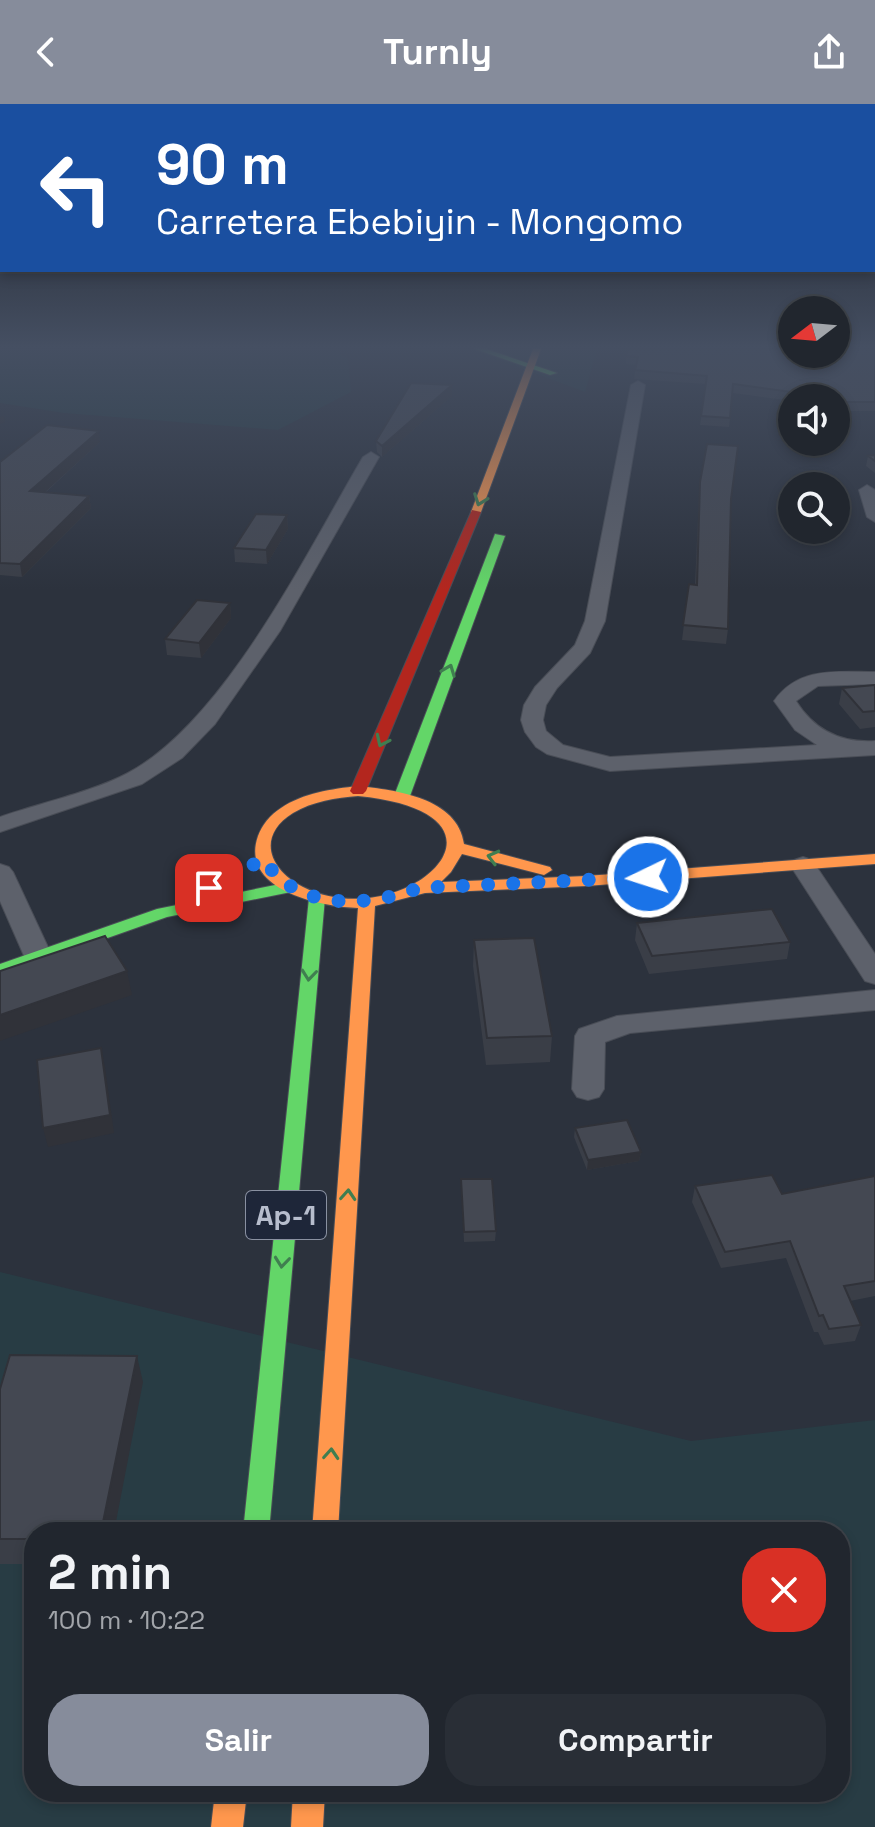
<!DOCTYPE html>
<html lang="es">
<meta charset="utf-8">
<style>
:root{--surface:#21262e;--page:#292e36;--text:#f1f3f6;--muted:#a2a5aa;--line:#3e434a;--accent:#868c9b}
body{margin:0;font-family:"Space Grotesk",sans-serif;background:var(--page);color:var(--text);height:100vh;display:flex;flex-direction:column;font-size:30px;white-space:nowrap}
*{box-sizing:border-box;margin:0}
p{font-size:26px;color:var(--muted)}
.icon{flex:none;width:44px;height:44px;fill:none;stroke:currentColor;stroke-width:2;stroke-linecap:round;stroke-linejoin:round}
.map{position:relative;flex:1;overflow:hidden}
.panel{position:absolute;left:24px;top:1418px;width:826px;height:280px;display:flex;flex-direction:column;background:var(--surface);border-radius:32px;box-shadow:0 4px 12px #0003,0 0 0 2px var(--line)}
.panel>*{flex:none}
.hud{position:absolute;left:0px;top:0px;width:876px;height:168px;box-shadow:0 4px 12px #0003,0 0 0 2px var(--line);background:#1a4fa0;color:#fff;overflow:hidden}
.needle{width:52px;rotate:254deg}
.fabs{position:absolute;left:778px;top:192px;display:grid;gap:16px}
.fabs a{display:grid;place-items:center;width:72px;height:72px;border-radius:50%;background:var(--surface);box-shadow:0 4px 12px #0003,0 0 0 2px var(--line);font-size:40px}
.pin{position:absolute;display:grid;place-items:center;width:68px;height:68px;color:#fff;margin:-34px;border-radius:16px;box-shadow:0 4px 12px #0006}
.me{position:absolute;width:88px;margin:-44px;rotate:266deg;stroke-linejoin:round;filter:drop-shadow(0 0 6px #0008)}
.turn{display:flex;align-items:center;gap:28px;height:168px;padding:0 24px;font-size:36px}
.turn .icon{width:104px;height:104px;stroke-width:2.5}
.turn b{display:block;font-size:56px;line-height:68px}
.round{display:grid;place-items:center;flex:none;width:84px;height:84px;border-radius:32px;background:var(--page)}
.headline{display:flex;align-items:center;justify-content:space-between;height:136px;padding:0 24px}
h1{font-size:48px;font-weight:700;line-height:60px}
.action{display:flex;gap:16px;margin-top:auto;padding:16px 24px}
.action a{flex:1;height:92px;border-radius:32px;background:var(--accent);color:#fff;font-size:32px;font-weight:700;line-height:92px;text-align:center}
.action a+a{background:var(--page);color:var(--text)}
header{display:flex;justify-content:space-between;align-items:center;height:104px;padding:0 24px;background:var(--accent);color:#fff;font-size:36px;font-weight:700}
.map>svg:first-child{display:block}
.green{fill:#283c44;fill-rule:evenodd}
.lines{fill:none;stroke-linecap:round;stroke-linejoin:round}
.street-casing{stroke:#494d56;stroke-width:2}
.fast-casing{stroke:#494d56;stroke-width:2}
.slow-casing{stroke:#494d56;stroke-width:2}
.jam-casing{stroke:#494d56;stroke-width:2}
.street{fill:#5d616b;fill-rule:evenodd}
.fast{fill:#63d668;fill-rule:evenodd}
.slow{fill:#ff974d;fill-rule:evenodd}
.jam{fill:#b3261e;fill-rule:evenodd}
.wall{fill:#3a3e47}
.shaded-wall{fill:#303239}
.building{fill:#444852;stroke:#303239;stroke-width:2}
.oneway{stroke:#407e50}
.route{stroke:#1a73e8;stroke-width:14;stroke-dasharray:0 25.2}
.labels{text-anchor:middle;stroke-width:7;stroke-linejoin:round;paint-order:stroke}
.shield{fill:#1e2639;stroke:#8990a1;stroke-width:2}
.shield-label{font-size:28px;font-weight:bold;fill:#b7bdcd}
</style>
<header><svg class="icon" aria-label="back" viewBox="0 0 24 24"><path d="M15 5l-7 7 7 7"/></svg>Turnly<svg class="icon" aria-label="share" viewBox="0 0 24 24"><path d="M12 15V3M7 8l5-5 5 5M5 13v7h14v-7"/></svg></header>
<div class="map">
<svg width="875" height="1723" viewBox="0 0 875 1723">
<rect width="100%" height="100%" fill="#2c323d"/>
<!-- green -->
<path class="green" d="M 0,245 L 341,245 L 339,250 L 348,254 L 351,288 L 278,326 L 64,309 L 0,299 Z
M 470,245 L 597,245 L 585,288 Z
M 0,1168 L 691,1337 L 875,1316 L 875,1723 L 0,1723 ZM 34,1428 L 840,1428 L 840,1688 L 34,1688 Z"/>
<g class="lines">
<defs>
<path id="street" d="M 638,277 L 645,281 L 605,517 L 590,549 L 557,584 L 546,601 L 543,616 L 546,627 L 563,641 L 610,653 L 817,641 L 795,626 L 774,597 C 799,562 837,568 875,568 L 875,580 L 818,582 L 796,597 C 815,627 841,639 875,637 L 875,651 L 610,667 L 547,650 L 536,643 L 525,628 L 521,616 L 524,601 L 535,583 L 575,541 L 585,517 L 631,281 Z
M 371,348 L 379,353 L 280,527 L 215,620 L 182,654 L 142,680 L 0,728 L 0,713 C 37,700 95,687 128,669 C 225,617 307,448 363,353 Z
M 867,381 L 875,386 L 875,418 L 867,413 L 859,386 Z
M 803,753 L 812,756 L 875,850 L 875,880 L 865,877 L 790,761 L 794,756 Z
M 0,760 L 9,763 L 13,768 L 53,854 L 49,860 L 39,863 L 29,860 L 25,854 L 0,797 Z
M 875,886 L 875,906 L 630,929 L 605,938 L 604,985 L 599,993 L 588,996 L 577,993 L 572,985 L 575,932 L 579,925 L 617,912 Z"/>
<path id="fast" d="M 475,245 L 486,245 L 557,269 L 550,271 Z
M 495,430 L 505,432 L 410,692 L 407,695 L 397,695 L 394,692 Z
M 290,778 L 296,779 L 298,783 L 296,787 L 167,813 L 0,872 L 0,860 L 157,805 Z
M 317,789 L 325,794 L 269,1428 L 243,1428 L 309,794 Z"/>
<path id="slow" d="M 533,245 L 541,245 L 481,408 L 472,410 L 471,408 Z
M 358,682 C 396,686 458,694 464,740 L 550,763 L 552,766 L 544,771 L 462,750 L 451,768 L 441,778 L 586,772 L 875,750 L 875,760 L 586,782 L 425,789 L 375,802 L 338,1428 L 312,1428 L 358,804 C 321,803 239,786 258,732 C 262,721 270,711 281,704 C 303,689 332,685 358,682 ZM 358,692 C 539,710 403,833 303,783 C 269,766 256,732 293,709 C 313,697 336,694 358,692 Z
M 215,1688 L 247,1688 L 243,1723 L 211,1723 Z
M 293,1688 L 325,1688 L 323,1723 L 291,1723 Z"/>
<path id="jam" d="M 472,406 L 481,408 L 366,687 L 363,690 L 353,690 L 350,687 Z"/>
</defs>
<!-- street casing -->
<use href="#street" class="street-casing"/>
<!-- fast casing -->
<use href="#fast" class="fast-casing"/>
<!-- slow casing -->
<use href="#slow" class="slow-casing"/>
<!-- jam casing -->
<use href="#jam" class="jam-casing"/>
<!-- street -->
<use href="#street" class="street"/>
<!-- fast -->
<use href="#fast" class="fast"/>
<!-- slow -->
<use href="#slow" class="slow"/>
<!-- jam -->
<use href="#jam" class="jam"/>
</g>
<!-- wall -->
<path class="wall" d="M 875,245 L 875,307 L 836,307 L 836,294 L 792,294 L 792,297 L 733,289 L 729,323 L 700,321 L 706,280 L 634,275 L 636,261 L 626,260 L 626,252 Z
M 452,292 L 382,353 L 377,348 L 376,337 Z
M 100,338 L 45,389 L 89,392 L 91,404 L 22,473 L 0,471 L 0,358 Z
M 875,351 L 875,369 L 866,362 L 868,352 Z
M 700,378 L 731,395 L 728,525 L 726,540 L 682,536 L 689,480 L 695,481 L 699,391 Z
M 287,411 L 288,425 L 267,460 L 235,458 L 234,444 Z
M 230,499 L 231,514 L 201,554 L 167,551 L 165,535 Z
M 875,581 L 875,623 L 860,625 L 839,600 L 842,584 Z
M 637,819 L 790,838 L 787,855 L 649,870 L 635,836 Z
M 474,836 L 552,932 L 550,958 L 486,961 L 473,862 Z
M 575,1024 L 641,1048 L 639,1057 L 587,1066 L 574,1033 Z
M 875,1072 L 875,1192 L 850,1197 L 861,1221 L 855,1237 L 824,1241 L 818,1228 L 814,1228 L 786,1154 L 721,1164 L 692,1098 L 695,1082 L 782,1090 Z
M 461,1075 L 496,1127 L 495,1137 L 464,1138 Z
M 143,1278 L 34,1428 L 34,1460 L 0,1460 L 0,1285 Z"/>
<!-- shaded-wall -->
<path class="shaded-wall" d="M 452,281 L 452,292 L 382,353 L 382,342 Z
M 4,312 L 5,318 L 0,320 L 0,313 Z
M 99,327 L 100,338 L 32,400 L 30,387 Z
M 89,392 L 91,404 L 22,473 L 20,460 Z
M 287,411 L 288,425 L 267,460 L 266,446 Z
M 230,499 L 231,514 L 201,554 L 199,539 Z
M 127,867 L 132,891 L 0,937 L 0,911 Z
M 101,944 L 105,963 L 114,1029 L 48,1043 L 43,1024 Z
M 641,1048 L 639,1057 L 587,1066 L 588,1056 Z
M 137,1252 L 143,1278 L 114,1428 L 101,1428 Z"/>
<!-- building -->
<path class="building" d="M 628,245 L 792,245 L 792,250 L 836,250 L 836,245 L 875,245 L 875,298 L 836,298 L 836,294 L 733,280 L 730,314 L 701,312 L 707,272 L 635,266 L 638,253 L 626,252 Z
M 411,279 L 452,281 L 382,342 L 376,337 Z
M 47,321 L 99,327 L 30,387 L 89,392 L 20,460 L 0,459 L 0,358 Z
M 707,340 L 738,342 L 731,395 L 728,525 L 683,521 L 689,480 L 697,481 L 700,378 Z
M 875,351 L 875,357 L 868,352 Z
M 256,410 L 287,411 L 266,446 L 234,444 Z
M 197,496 L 230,499 L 199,539 L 165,535 Z
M 875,581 L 875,607 L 863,608 L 842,584 Z
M 772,805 L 790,838 L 652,852 L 637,819 Z
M 105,832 L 127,867 L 0,911 L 0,867 Z
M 534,834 L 552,932 L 487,934 L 474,836 Z
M 101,944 L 110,1011 L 43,1024 L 37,956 Z
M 627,1016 L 641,1048 L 588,1056 L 575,1024 Z
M 772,1071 L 782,1090 L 875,1072 L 875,1177 L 844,1182 L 861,1221 L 829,1225 L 823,1211 L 819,1212 L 790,1137 L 725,1148 L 695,1082 Z
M 461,1075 L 492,1075 L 496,1127 L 464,1128 Z
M 10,1251 L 137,1252 L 101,1428 L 34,1428 L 34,1435 L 0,1435 L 0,1285 Z"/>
<!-- one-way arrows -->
<defs><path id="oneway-chevron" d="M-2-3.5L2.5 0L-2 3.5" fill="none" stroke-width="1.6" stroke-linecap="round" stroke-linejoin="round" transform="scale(2)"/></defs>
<g class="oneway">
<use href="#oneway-chevron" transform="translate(480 396) rotate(110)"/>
<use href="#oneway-chevron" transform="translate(449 566) rotate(-69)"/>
<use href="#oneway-chevron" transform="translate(382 637) rotate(115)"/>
<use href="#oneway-chevron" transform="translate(493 753) rotate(-165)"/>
<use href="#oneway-chevron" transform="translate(309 871) rotate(96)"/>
<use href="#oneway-chevron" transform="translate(348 1091) rotate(-86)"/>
<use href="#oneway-chevron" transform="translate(282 1158) rotate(96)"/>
<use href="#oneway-chevron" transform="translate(331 1350) rotate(-86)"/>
</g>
<!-- sky -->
<linearGradient id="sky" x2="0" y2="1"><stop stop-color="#181c22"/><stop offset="0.5" stop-color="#454f62"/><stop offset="1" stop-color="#454f62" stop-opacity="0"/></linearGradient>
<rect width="875" height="486" fill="url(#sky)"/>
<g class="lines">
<!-- route -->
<path class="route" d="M 209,784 L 264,755 C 296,808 368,803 419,784 L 648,773"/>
</g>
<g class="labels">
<!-- shield labels -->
<rect class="shield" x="246" y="1087" width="80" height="48" rx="6"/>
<g class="shield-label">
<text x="286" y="1121">Ap-1</text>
</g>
</g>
</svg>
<div class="fabs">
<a><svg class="needle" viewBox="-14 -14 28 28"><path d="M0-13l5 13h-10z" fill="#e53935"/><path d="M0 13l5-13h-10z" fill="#a2a5aa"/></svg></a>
<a><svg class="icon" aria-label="sound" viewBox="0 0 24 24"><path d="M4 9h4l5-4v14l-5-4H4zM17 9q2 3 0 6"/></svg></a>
<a><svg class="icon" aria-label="search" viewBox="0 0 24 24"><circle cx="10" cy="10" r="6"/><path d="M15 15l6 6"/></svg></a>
</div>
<div class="pin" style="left:209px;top:784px;background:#d93025"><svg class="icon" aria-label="arrive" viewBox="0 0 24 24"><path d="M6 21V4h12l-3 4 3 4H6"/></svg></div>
<svg class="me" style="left:648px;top:773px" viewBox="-20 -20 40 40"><circle r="17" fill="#1a73e8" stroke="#fff" stroke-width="3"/><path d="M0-11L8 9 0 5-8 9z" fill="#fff"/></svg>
<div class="hud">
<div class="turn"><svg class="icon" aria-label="left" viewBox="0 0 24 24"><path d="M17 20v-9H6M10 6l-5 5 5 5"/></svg><div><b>90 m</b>Carretera Ebebiyin - Mongomo</div></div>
</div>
<section class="panel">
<div class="headline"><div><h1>2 min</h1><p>100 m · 10:22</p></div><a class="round" style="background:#d93025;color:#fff"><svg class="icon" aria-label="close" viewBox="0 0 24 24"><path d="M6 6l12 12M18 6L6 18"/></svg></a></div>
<div class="action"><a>Salir</a><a>Compartir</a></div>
</section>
</div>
